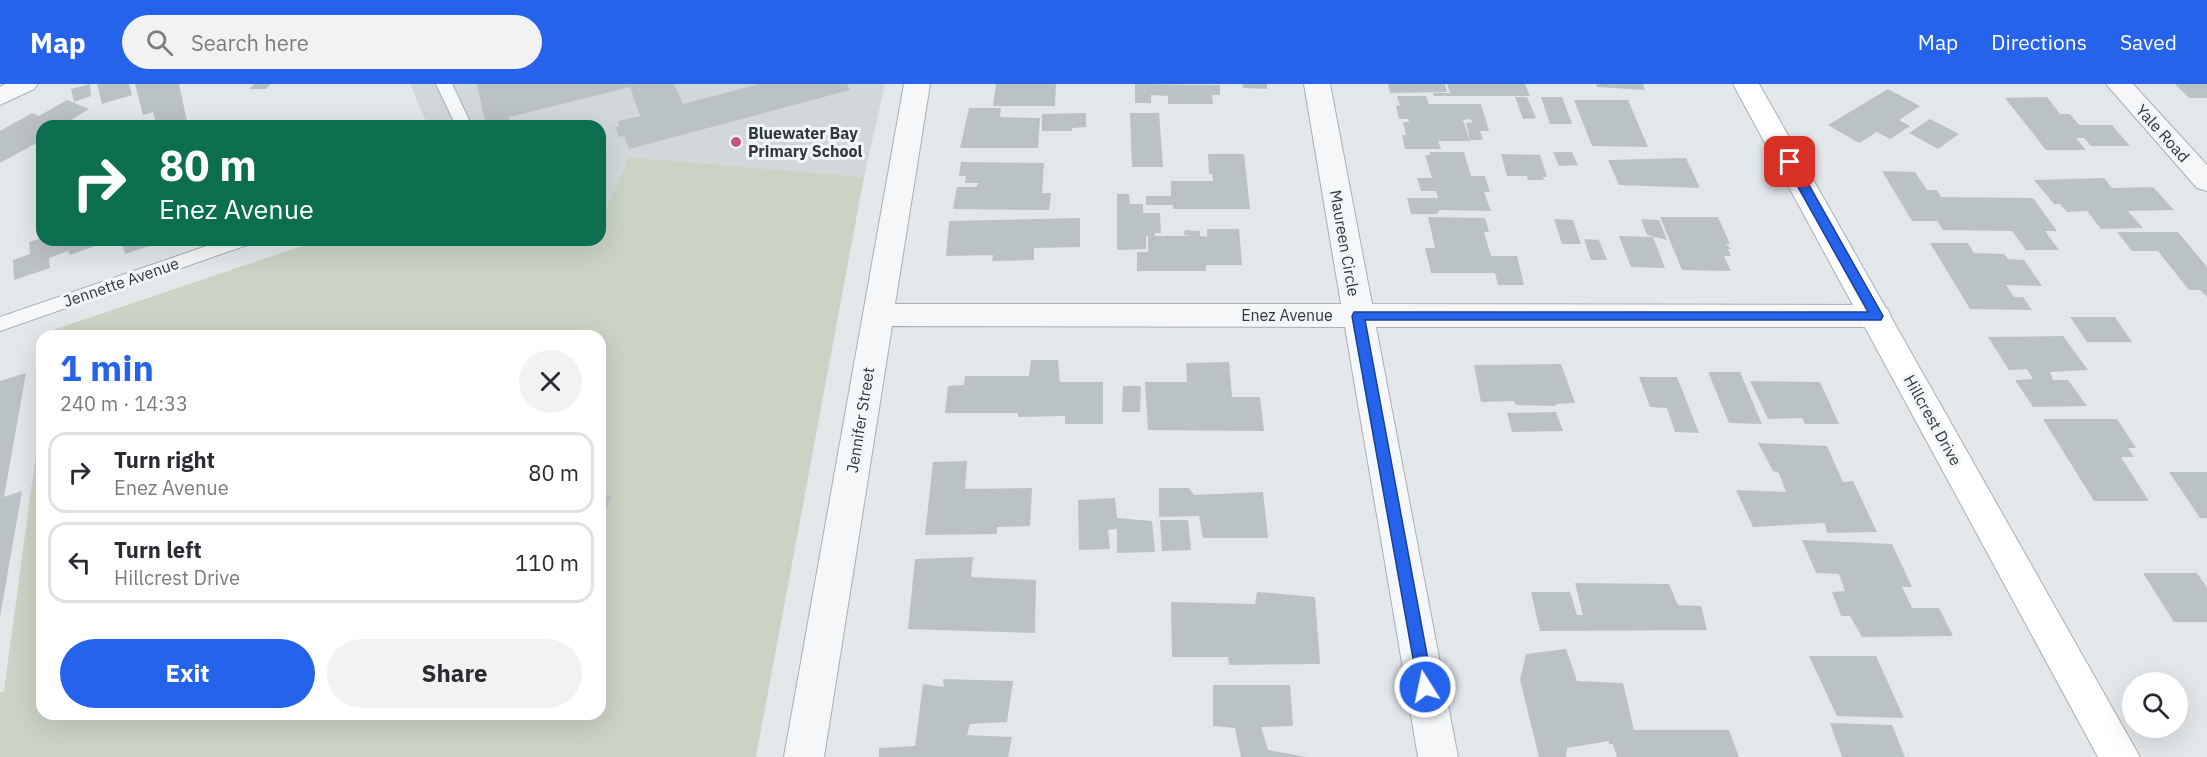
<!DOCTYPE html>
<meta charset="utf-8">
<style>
:root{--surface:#fff;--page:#f2f2f3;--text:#2b2b33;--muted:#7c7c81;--line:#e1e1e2;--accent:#2563eb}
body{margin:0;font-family:"IBM Plex Sans",sans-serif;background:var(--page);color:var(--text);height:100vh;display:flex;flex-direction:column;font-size:22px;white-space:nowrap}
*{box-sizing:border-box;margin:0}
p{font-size:20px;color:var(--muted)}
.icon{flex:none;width:33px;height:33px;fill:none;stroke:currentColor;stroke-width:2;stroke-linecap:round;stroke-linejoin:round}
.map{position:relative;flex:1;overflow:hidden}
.sheet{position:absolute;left:36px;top:246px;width:570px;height:390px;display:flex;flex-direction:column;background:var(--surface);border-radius:18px;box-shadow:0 6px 24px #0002}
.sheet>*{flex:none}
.guide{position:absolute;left:36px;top:36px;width:570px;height:126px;border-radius:18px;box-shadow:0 6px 24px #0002;background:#0b6e4f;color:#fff;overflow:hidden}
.fabs{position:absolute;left:2122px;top:588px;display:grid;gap:12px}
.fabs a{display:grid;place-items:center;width:66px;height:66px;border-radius:50%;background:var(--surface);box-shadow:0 6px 24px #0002;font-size:30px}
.pin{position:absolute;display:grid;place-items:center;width:51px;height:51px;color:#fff;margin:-26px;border-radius:12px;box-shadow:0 3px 9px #0006}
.me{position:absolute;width:66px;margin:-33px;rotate:350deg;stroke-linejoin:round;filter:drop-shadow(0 0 4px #0008)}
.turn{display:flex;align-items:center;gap:21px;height:126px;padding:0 24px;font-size:27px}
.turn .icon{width:78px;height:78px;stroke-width:2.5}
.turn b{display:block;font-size:42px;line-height:51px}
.round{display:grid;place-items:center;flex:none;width:63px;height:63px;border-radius:32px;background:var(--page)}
.overview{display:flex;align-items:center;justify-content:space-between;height:102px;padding:0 24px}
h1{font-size:36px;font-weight:800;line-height:45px;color:var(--accent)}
.button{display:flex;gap:12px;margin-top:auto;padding:12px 24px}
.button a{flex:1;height:69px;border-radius:36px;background:var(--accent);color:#fff;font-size:24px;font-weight:800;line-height:69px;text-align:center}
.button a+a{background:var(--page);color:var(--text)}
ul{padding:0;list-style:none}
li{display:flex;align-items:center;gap:18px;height:81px;margin:0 12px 9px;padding:0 12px;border:3px solid var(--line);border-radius:18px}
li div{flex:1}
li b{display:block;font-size:22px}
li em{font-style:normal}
header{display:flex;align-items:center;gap:36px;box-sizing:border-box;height:84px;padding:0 30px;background:var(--accent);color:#fff}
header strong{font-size:28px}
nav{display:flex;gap:33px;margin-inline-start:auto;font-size:21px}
.search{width:420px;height:54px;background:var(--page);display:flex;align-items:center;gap:15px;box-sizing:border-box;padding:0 21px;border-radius:33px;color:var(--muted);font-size:22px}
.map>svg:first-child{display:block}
.built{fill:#d2d7db}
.green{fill:#ccd3c5}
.building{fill:#bbc2c6}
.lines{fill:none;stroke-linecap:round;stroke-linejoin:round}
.lane-casing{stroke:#a9afb4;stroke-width:2}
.street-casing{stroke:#a9afb4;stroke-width:2}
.secondary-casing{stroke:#a9afb4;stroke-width:2}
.lane{fill:#f6f7f8;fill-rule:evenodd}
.street{fill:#f6f7f8;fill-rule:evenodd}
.secondary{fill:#fff;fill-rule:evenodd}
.route{fill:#2563eb;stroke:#184099;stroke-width:1.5}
.poi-dot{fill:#c0577f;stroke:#f3f6f7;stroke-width:2}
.labels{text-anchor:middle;stroke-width:6;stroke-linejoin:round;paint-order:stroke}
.poi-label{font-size:16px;font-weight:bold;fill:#2d3840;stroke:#f3f6f7;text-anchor:start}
.street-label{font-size:16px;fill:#2d3840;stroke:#f3f6f7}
</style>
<header>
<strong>Map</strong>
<div class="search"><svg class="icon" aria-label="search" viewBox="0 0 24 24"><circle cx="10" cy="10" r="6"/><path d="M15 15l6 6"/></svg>Search here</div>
<nav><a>Map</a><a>Directions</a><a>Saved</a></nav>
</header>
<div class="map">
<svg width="2207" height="673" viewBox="0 0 2207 673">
<rect width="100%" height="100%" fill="#e3e7ea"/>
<!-- built -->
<path class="built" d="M 410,0 L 885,0 L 864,93 L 629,73 L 606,125 L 600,125 L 600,42 L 428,42 Z"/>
<!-- green -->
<path class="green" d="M 629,73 L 864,93 L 756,673 L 0,673 L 0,608 L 4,607 L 42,324 L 42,630 L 600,630 L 600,252 L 52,252 L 53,246 L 320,156 L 600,156 L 600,125 L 606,125 Z"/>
<!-- building -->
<path class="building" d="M 90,0 L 91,12 L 74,18 L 71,5 Z
M 97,0 L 129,0 L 132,11 L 102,20 Z
M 135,0 L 179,0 L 187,37 L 169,42 L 157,42 L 153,28 L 143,31 Z
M 254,0 L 271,0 L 266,5 L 249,5 Z
M 477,0 L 674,0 L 683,20 L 759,0 L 847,0 L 850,6 L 629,65 L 624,52 L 619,53 L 615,43 L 619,42 L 618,37 L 640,32 L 630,3 L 509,33 L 510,36 L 486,42 Z
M 996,0 L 1056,0 L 1055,22 L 993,22 Z
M 1135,0 L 1220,1 L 1220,11 L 1212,11 L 1213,20 L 1168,20 L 1168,12 L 1151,11 L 1151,19 L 1135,19 Z
M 1242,0 L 1267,0 L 1267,5 L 1243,4 Z
M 1388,0 L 1445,0 L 1447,8 L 1390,9 Z
M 1447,0 L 1525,0 L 1530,12 L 1434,12 L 1433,9 L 1450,9 Z
M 1596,0 L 1643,0 L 1645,6 L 1597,3 Z
M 2175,0 L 2207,0 L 2207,14 L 2189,14 Z
M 1888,5 L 1920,22 L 1899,36 L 1910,42 L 1890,55 L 1877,48 L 1859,59 L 1828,41 Z
M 1397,12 L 1426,12 L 1429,20 L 1481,20 L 1489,47 L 1480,47 L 1483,56 L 1470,56 L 1466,39 L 1473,38 L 1470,35 L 1463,36 L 1470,57 L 1438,57 L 1441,65 L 1405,65 L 1402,51 L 1406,51 L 1403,38 L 1409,38 L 1408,35 L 1399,35 L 1396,22 L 1400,21 Z
M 1515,13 L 1527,13 L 1536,34 L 1523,35 Z
M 1541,13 L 1562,13 L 1572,40 L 1550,40 Z
M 2047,13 L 2060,30 L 2070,30 L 2079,41 L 2112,41 L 2130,62 L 2091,62 L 2084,54 L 2076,54 L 2086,66 L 2046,66 L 2005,14 Z
M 67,16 L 89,25 L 62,42 L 42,42 L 42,56 L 0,79 L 0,47 L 32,29 L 39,32 Z
M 1574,16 L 1628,16 L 1648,63 L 1592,62 Z
M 969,24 L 1001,24 L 1000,33 L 1040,34 L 1038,64 L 960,64 Z
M 1086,29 L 1086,43 L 1072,44 L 1072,47 L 1042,47 L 1042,30 Z
M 1130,29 L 1159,29 L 1163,83 L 1132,83 Z
M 1930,35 L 1959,50 L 1938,65 L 1909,49 Z
M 1429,68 L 1464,68 L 1471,92 L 1485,92 L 1490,108 L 1484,108 L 1491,127 L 1440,126 L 1437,130 L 1411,130 L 1407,114 L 1438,114 L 1436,107 L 1421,107 L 1417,94 L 1432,94 L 1425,71 L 1430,71 Z
M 1553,68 L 1572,68 L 1578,81 L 1559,82 Z
M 1208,70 L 1244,70 L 1250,125 L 1173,125 L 1173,121 L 1146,121 L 1146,112 L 1171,112 L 1171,97 L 1213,97 L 1212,90 L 1209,90 Z
M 1501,70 L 1540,71 L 1547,93 L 1543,93 L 1544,96 L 1528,96 L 1527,92 L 1507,92 Z
M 1686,74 L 1700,104 L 1619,101 L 1608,76 Z
M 961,78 L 1044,79 L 1042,109 L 1051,109 L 1049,126 L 953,125 L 957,103 L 976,103 L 979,99 L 965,99 L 966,92 L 959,92 Z
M 1882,87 L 1915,88 L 1927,106 L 1937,106 L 1941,113 L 2033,114 L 2057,147 L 2045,147 L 2059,166 L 2026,166 L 2012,147 L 1943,146 L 1937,137 L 1912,137 Z
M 2104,94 L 2112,104 L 2153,103 L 2174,126 L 2128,127 L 2143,144 L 2101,145 L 2087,127 L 2067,128 L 2060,120 L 2054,120 L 2034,96 Z
M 1117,110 L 1129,110 L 1130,120 L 1143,120 L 1143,129 L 1160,129 L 1161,149 L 1155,149 L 1155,152 L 1192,152 L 1184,151 L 1185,146 L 1200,147 L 1200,152 L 1207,153 L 1207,145 L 1239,145 L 1242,181 L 1206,181 L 1206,187 L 1137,187 L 1137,168 L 1148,168 L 1148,152 L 1146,152 L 1146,165 L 1117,166 Z
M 1428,133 L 1485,134 L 1489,148 L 1484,148 L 1491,172 L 1517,172 L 1524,201 L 1498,201 L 1495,189 L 1431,189 L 1425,164 L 1435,164 Z
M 1660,133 L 1718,133 L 1730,160 L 1726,160 L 1731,165 L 1728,165 L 1731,172 L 1724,172 L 1731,187 L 1682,186 Z
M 1080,134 L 1080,163 L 1034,164 L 1034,176 L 992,177 L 993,171 L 946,172 L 949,137 Z
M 1554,135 L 1573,136 L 1581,160 L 1562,160 Z
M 1641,135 L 1659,136 L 1667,156 L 1647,151 Z
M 2117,148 L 2178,148 L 2207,183 L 2207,213 L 2200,206 L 2189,206 L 2158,167 L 2132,167 Z
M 1619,152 L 1653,153 L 1665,184 L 1631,183 Z
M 42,154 L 102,156 L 103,159 L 70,171 L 68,167 L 49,174 L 50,184 L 14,196 L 13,176 L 30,170 L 29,158 Z
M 1584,155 L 1599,156 L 1607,176 L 1591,176 Z
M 121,156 L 155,156 L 155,160 L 125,170 Z
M 1930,159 L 1968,159 L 1974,169 L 2004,170 L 2008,175 L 2024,176 L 2042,202 L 2006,201 L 2014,213 L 2023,213 L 2032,226 L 1970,225 Z
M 2070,233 L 2115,233 L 2132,258 L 2087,258 Z
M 2063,252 L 2088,286 L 2050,288 L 2053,296 L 2068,296 L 2087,322 L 2033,323 L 2015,296 L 2033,295 L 2027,285 L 2009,286 L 1988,253 Z
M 1031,276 L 1058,276 L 1060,298 L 1103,298 L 1103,340 L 1065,340 L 1065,332 L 1018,333 L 1018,329 L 945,329 L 948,302 L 964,301 L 965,292 L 1029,292 Z
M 1229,278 L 1232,313 L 1260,313 L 1264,347 L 1148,346 L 1145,298 L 1187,298 L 1186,279 Z
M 1561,280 L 1575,319 L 1556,320 L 1555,322 L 1516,321 L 1514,317 L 1481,318 L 1474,281 Z
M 1708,288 L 1740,288 L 1762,340 L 1729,339 Z
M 26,289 L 4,413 L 22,407 L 0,533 L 0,297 Z
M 1639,293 L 1677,293 L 1699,349 L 1675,348 L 1667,324 L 1650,323 Z
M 1750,297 L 1820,298 L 1839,340 L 1805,340 L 1802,334 L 1768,335 Z
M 1123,302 L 1141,302 L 1140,328 L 1122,328 Z
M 1556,328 L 1563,347 L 1512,348 L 1507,329 Z
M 2043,335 L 2117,335 L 2136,364 L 2128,364 L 2134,373 L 2121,373 L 2149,417 L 2094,417 Z
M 1758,359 L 1827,362 L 1843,398 L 1853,397 L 1877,448 L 1827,449 L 1825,439 L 1753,443 L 1736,406 L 1786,408 L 1779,389 L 1773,387 Z
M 967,377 L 965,405 L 1032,404 L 1030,442 L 997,443 L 997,450 L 925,451 L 933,378 Z
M 2169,388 L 2207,388 L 2207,434 L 2200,434 Z
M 1159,404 L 1189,404 L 1194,411 L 1263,408 L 1268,454 L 1203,454 L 1199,432 L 1159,433 Z
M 600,410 L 612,412 L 604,428 L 600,428 Z
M 1115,414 L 1117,434 L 1152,437 L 1155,468 L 1117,469 L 1117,445 L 1108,446 L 1110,465 L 1079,466 L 1078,416 Z
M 1160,436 L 1188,436 L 1191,466 L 1162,467 Z
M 1802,456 L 1892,460 L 1912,503 L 1902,503 L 1912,524 L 1939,524 L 1953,552 L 1862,553 L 1850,532 L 1841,532 L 1832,508 L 1845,507 L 1839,490 L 1816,489 Z
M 973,473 L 971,493 L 1036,496 L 1035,549 L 908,545 L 915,475 Z
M 2143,489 L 2197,489 L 2207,504 L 2207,538 L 2174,538 Z
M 1575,499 L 1669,500 L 1678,521 L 1701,522 L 1707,546 L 1540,547 L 1531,508 L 1570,508 L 1577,531 L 1583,531 Z
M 1257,508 L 1315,513 L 1320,580 L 1229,581 L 1228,573 L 1172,573 L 1171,518 L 1255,520 Z
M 1566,565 L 1577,597 L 1623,599 L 1634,646 L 1729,646 L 1739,673 L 1617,673 L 1613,660 L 1609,660 L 1609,657 L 1567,664 L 1566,673 L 1539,673 L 1520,596 L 1526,570 Z
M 1809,572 L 1876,572 L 1904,634 L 1837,632 Z
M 943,595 L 1013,597 L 1007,638 L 970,640 L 967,651 L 1012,653 L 1008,673 L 879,673 L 879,664 L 915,662 L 923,600 L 944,603 Z
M 1213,601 L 1290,601 L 1293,642 L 1261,643 L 1268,666 L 1306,673 L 1241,673 L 1235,644 L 1213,642 Z
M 1830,639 L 1892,641 L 1905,673 L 1842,673 Z"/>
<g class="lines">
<defs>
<path id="lane" d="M 436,0 L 452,0 L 472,42 L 456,42 Z
M 224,156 L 252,156 L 250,160 L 0,247 L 0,233 Z"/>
<path id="street" d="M 5,0 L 38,0 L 34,5 L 0,21 L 0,3 Z
M 904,0 L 930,0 L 895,220 L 1341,220 L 1304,0 L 1330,0 L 1372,220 L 1876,221 L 1887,224 L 1891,232 L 1887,240 L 1876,243 L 1376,243 L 1458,673 L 1418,673 L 1345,243 L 892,242 L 824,673 L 784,673 Z
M 2106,0 L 2133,0 L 2207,81 L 2207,107 L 2197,104 Z"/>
<path id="secondary" d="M 1733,0 L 1759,0 L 2140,673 L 2098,673 Z"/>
</defs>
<!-- lane casing -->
<use href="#lane" class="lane-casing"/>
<!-- street casing -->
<use href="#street" class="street-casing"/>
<!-- secondary casing -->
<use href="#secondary" class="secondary-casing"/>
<!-- lane -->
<use href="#lane" class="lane"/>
<!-- street -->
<use href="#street" class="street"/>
<!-- secondary -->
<use href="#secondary" class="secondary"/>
</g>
<!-- route -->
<path class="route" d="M 1790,75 L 1796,78 L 1883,232 L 1881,236 L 1365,236 L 1433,603 L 1431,608 L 1425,610 L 1419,608 L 1352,232 L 1354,228 L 1868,228 L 1784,78 Z"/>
<!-- markers -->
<circle class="poi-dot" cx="736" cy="58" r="6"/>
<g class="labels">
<!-- poi labels -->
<g class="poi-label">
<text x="748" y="55">Bluewater Bay<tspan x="748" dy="18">Primary School</tspan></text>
</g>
<!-- street labels -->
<g class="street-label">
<text transform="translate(2163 49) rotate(48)" y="6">Yale Road</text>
<text transform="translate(1345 159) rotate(80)" y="6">Maureen Circle</text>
<text transform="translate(121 198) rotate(-19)" y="6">Jennette Avenue</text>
<text x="1287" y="237">Enez Avenue</text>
<text transform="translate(860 336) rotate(-81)" y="6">Jennifer Street</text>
<text transform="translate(1933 336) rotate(61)" y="6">Hillcrest Drive</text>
</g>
</g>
</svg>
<div class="fabs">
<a><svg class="icon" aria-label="search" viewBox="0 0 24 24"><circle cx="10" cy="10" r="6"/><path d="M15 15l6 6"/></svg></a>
</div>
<div class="pin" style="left:1790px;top:78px;background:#d93025"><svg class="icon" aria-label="arrive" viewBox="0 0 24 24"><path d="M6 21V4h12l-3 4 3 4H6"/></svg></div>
<svg class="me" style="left:1425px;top:603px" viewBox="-20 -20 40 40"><circle r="17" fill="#2563eb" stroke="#fff" stroke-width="3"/><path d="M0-11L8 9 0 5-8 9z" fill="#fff"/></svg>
<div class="guide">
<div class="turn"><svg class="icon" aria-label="right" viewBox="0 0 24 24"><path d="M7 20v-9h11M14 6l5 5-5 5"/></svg><div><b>80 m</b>Enez Avenue</div></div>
</div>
<section class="sheet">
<div class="overview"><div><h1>1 min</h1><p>240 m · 14:33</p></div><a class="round"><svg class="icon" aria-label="close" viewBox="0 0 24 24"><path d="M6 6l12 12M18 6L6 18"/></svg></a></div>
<ul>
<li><svg class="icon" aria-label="right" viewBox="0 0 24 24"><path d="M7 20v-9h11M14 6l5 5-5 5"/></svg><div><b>Turn right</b><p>Enez Avenue</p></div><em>80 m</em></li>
<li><svg class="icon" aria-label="left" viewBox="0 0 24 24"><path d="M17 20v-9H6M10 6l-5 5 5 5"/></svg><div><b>Turn left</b><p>Hillcrest Drive</p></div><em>110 m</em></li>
</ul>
<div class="button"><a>Exit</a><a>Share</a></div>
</section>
</div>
